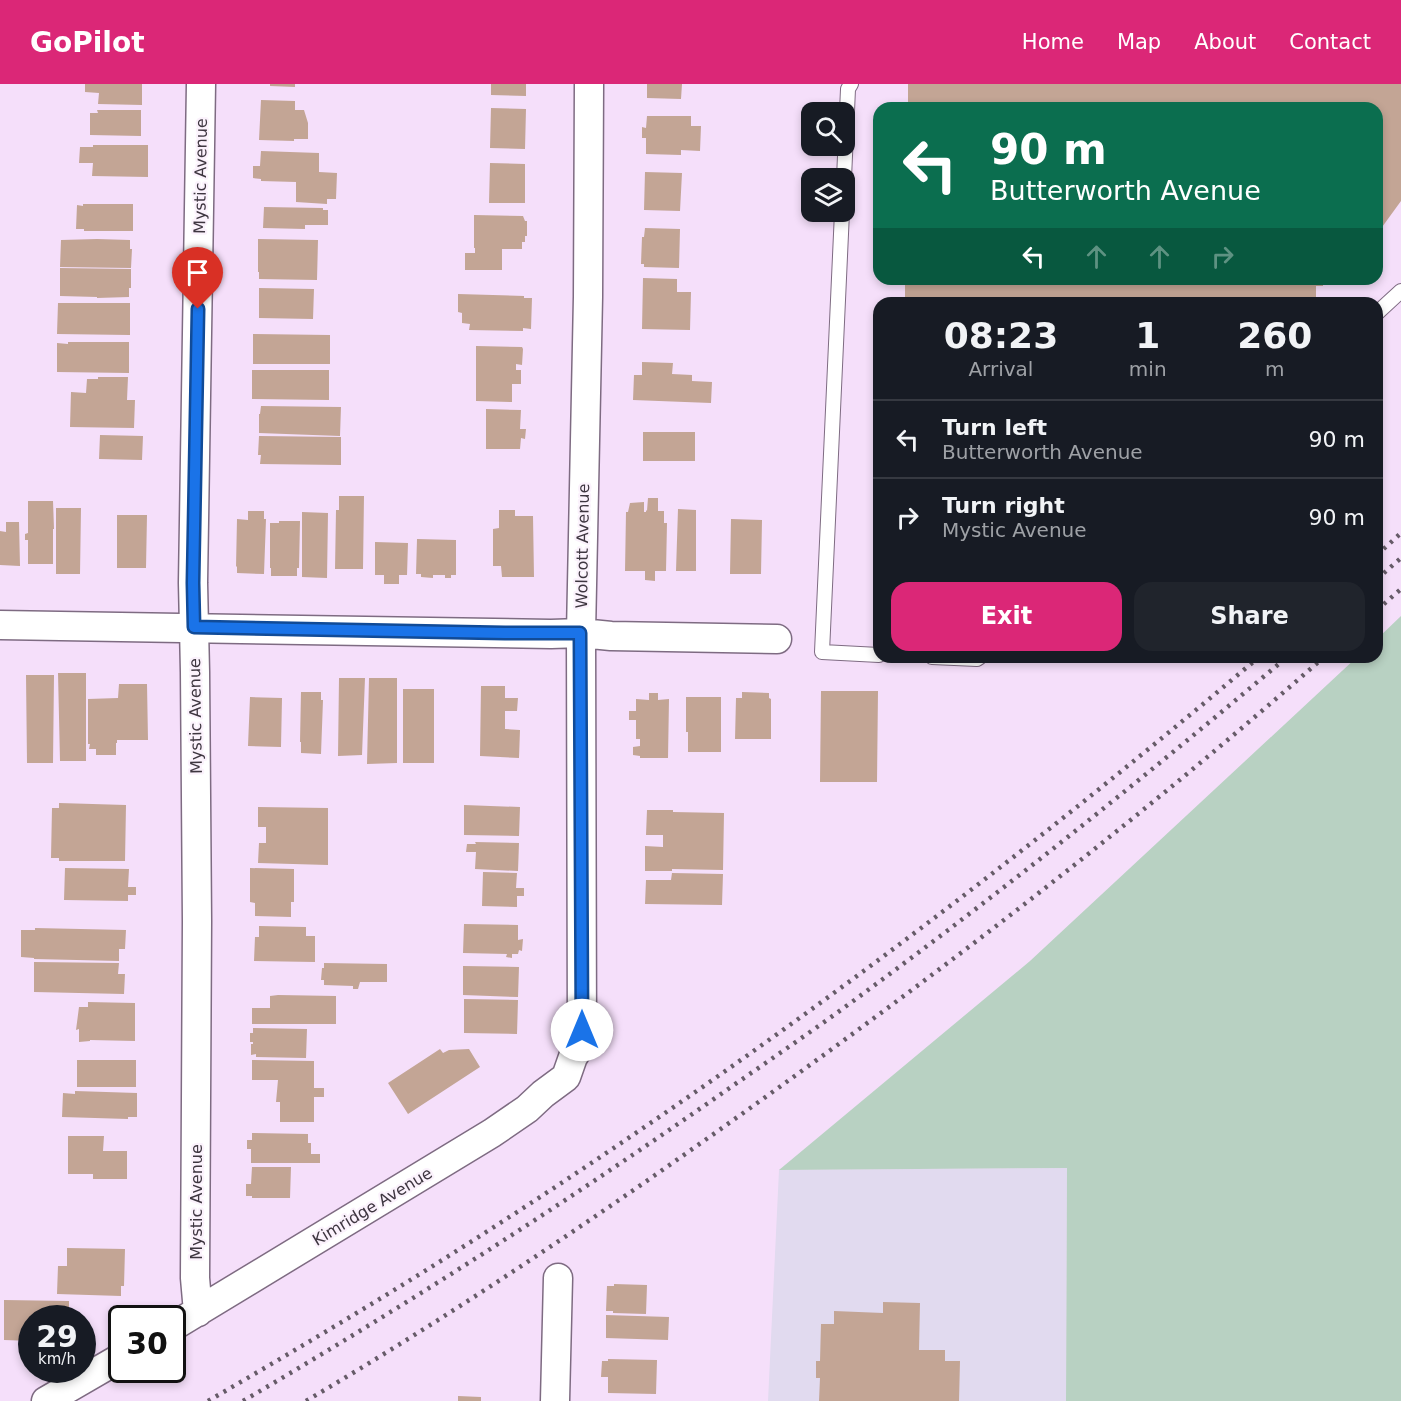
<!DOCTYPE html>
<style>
:root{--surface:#171b24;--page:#20242c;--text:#f1f3f6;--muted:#9ea1a6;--line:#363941;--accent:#db2777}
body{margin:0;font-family:"DejaVu Sans",sans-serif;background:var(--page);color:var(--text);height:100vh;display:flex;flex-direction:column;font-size:22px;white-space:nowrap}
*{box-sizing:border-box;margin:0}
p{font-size:20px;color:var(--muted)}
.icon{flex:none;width:33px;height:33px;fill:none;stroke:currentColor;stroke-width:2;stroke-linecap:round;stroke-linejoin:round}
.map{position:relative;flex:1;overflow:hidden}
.side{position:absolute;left:873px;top:213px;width:510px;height:366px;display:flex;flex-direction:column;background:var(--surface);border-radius:18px;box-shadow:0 3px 9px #0003}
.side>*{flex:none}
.guide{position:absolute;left:873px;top:18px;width:510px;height:183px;border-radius:18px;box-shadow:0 3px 9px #0003;background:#0b6e4f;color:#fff;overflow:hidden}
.buttons{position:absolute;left:801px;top:18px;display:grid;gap:12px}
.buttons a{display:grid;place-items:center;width:54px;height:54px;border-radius:12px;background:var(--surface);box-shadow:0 3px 9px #0003;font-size:30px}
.speed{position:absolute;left:18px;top:1221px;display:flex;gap:12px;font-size:30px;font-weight:700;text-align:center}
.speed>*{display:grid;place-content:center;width:78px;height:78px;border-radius:50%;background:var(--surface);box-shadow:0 3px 9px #0003;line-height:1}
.speed small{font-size:15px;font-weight:400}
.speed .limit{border:3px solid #111;border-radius:9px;background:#fff;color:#111}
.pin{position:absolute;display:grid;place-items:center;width:51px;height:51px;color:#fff;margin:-62px -26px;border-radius:50% 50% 50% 0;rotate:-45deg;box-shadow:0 0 6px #0007}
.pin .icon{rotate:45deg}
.me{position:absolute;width:66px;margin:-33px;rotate:0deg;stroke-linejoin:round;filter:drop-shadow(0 0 4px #0008)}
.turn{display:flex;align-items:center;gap:21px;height:126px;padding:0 18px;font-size:27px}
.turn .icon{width:78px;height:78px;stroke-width:2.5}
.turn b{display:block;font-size:42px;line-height:51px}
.lanes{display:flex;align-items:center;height:57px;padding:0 18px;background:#0003;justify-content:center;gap:30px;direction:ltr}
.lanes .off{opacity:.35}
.eta{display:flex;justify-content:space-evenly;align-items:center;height:102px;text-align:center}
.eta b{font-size:36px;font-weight:600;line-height:42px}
.cta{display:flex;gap:12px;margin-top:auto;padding:12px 18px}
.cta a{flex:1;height:69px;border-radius:18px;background:var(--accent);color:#fff;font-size:24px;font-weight:600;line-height:69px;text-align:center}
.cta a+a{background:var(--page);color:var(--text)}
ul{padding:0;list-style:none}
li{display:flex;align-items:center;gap:18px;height:78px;padding:0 18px;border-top:2px solid var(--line)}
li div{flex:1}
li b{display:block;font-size:22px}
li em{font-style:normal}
header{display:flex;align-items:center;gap:36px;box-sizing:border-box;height:84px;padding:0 30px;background:var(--accent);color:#fff}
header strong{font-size:28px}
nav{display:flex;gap:33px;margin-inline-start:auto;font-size:21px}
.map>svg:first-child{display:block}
.commercial{fill:#e1daef}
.green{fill:#b8d1c2}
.building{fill:#c3a595}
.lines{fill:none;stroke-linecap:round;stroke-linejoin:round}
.lane-casing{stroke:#7e6b82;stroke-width:16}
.street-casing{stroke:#7e6b82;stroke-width:31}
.lane{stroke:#fff;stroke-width:14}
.street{stroke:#fff;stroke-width:28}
.rail{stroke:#665b68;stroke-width:4.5;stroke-dasharray:3 6;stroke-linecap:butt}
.route-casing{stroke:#114b97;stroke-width:15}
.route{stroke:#1a73e8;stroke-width:10}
.labels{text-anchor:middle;stroke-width:4.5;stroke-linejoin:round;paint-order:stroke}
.street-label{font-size:16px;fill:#3e3640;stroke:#fbf2fc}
</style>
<header>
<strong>GoPilot</strong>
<nav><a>Home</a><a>Map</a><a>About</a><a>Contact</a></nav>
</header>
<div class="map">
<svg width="1401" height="1317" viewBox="0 0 1401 1317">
<rect width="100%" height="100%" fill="#f5dffa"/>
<!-- commercial -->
<path class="commercial" d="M 1067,1084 L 1066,1317 L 768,1317 L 779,1086 Z"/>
<!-- green -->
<path class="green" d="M 1401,532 L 1401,1317 L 1066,1317 L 1067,1084 L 779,1086 L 1030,877 L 1357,573 L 1377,573 L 1377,555 Z"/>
<!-- building -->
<path class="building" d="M 85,0 L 142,0 L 142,21 L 98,20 L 99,9 L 85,8 Z
M 270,0 L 295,0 L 295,3 L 270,2 Z
M 491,0 L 526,0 L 526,12 L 491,11 Z
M 647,0 L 682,0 L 681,15 L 647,14 Z
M 908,0 L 1401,0 L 1401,117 L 1377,150 L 1377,24 L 908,24 Z
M 261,16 L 295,17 L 295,26 L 304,26 L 308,39 L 308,55 L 294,55 L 294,57 L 259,56 Z
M 491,24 L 526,25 L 525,65 L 490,64 Z
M 97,26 L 141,26 L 141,52 L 90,51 L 90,29 L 98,29 Z
M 647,32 L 691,32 L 691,42 L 701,42 L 700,67 L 681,66 L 681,71 L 646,70 L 646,54 L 642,54 L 642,43 L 646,44 Z
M 93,61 L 148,61 L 148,93 L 92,92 L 93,79 L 79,79 L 80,63 L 93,63 Z
M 261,67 L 319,69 L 319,88 L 337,89 L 336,115 L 327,115 L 327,120 L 296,118 L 296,98 L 261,97 L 261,95 L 253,94 L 253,82 L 260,82 Z
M 490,79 L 525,80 L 525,119 L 489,119 Z
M 645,88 L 682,89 L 680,127 L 644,126 Z
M 83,120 L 133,120 L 133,147 L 84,147 L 84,145 L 76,145 L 77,121 L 83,122 Z
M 264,123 L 323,124 L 323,126 L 328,126 L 328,141 L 305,141 L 305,145 L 263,144 Z
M 474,131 L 523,132 L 525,137 L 527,137 L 527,152 L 525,152 L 525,158 L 522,158 L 522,165 L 502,165 L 502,186 L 465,186 L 465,169 L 475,169 L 475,164 L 474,164 Z
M 645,144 L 680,145 L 679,184 L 644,183 L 644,180 L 641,180 L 642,153 L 644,153 Z
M 97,155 L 130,156 L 130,165 L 132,165 L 131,184 L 60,183 L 61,156 Z
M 258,155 L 318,156 L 317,196 L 259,195 L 259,188 L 258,188 Z
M 60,184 L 131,185 L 131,204 L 129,204 L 129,213 L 97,214 L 97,213 L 60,212 Z
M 643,194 L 677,195 L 677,208 L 691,208 L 690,246 L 642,245 Z
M 905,195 L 1323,195 L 1323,202 L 1316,202 L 1316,219 L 905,219 Z
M 259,204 L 314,205 L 313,235 L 259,234 Z
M 458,210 L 524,212 L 524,214 L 532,214 L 531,245 L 523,244 L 523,247 L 469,246 L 470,240 L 462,239 L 462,229 L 458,228 Z
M 58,219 L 130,219 L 130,251 L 57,250 Z
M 253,250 L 330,251 L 330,280 L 253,280 Z
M 68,258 L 129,258 L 129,289 L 57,288 L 57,259 L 68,260 Z
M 476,262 L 522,263 L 523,265 L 522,281 L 516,280 L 516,286 L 521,286 L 521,300 L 512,300 L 512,318 L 476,317 Z
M 642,278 L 673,279 L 672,290 L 692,291 L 692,297 L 712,298 L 711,319 L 633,316 L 634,291 L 642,291 Z
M 252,286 L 329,286 L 329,316 L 252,315 Z
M 98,293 L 128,293 L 127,316 L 135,316 L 134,344 L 70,343 L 71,308 L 86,309 L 87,295 L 98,295 Z
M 261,322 L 341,323 L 340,352 L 259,349 L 259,330 L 260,330 Z
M 486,325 L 521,326 L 520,345 L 526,345 L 525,355 L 521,354 L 520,365 L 486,365 Z
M 643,348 L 695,348 L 695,377 L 643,377 Z
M 100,351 L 143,352 L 142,376 L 99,375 Z
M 259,352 L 341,353 L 341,381 L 260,380 L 261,371 L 258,371 Z
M 339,412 L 364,412 L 363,485 L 335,485 L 336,426 L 339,426 Z
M 648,414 L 658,414 L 658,427 L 664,427 L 664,439 L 667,439 L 666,487 L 655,487 L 655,497 L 645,496 L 645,487 L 625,487 L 626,428 L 628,428 L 630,419 L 644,418 L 644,428 L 646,428 L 646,426 L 647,427 Z
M 28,417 L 53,417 L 54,445 L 53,445 L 53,480 L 28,480 L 28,456 L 25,456 L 25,450 L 28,449 Z
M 56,424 L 81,424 L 80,490 L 56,490 Z
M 678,425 L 696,426 L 696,487 L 676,487 Z
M 499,426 L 515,426 L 515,432 L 533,432 L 534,493 L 502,493 L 501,482 L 493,482 L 493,445 L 499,444 Z
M 248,427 L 264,427 L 264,435 L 266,435 L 264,490 L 237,489 L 237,482 L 236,483 L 237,435 L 248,436 Z
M 302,428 L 328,429 L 327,494 L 302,493 Z
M 117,431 L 147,431 L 146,484 L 117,484 Z
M 731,435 L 762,436 L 761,490 L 730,490 Z
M 279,437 L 300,437 L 299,484 L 297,484 L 297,492 L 271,492 L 271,484 L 270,484 L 270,439 L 279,439 Z
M 6,438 L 19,438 L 20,482 L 0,481 L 0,447 L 6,448 Z
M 417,455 L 456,456 L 456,491 L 451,491 L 451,494 L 445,494 L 445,491 L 433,491 L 433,494 L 421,493 L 421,490 L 416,490 Z
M 375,458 L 408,459 L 407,491 L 399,491 L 399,500 L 384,500 L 384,491 L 375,491 Z
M 58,589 L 86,589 L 86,677 L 60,677 Z
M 26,591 L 54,591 L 53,679 L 27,679 Z
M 339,594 L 365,594 L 362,671 L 338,672 Z
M 369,594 L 397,594 L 397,679 L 367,680 Z
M 119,600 L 147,600 L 148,656 L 117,656 L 117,659 L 116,659 L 116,671 L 96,671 L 96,665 L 89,665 L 90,660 L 88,660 L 88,615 L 118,614 Z
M 481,602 L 505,602 L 505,614 L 518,614 L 517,627 L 505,627 L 505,645 L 520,646 L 519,674 L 480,672 Z
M 403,605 L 434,605 L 434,679 L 403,679 Z
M 821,607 L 878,607 L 877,698 L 820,698 Z
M 301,608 L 321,608 L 321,616 L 323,616 L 321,670 L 301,669 L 301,658 L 300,658 Z
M 742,608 L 769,609 L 769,614 L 771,615 L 771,655 L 735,655 L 736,614 L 742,614 Z
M 649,609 L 658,609 L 658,616 L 669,615 L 668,674 L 640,674 L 640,672 L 633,671 L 633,663 L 640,662 L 640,655 L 636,655 L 636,636 L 629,636 L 629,627 L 636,627 L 636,615 L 649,616 Z
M 250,613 L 282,614 L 281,663 L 248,662 Z
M 686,613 L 721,613 L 721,668 L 688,668 L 688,648 L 686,648 Z
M 59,719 L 126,721 L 125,777 L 59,777 L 59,774 L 51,774 L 52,724 L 59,724 Z
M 464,721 L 520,723 L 519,752 L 464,751 Z
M 258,723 L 328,724 L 328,781 L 258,779 L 259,759 L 266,759 L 266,743 L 258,743 Z
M 647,726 L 673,726 L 673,728 L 724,729 L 723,786 L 672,785 L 672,787 L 645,787 L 645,762 L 663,763 L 663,751 L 646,751 Z
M 475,758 L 519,759 L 518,787 L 475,785 L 476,768 L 466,768 L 467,760 L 476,760 Z
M 65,784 L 129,785 L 128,803 L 136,803 L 136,811 L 128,811 L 128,817 L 64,816 Z
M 250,784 L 294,785 L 294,818 L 291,818 L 291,833 L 255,832 L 255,819 L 250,818 Z
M 483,788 L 517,789 L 516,804 L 524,804 L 524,812 L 517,812 L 517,823 L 482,822 Z
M 672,789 L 723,790 L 722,821 L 645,820 L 646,796 L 671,796 Z
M 464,840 L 518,841 L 518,856 L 523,855 L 522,867 L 519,866 L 518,870 L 512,870 L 512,874 L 506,873 L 507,870 L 463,869 Z
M 259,842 L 306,843 L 306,852 L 315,852 L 315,878 L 254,877 L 255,853 L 259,853 Z
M 35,844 L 126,846 L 125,865 L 119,865 L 119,877 L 34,875 L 34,874 L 21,873 L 21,846 L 35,846 Z
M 34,878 L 119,879 L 118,890 L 125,890 L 124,910 L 34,908 Z
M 324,879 L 387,880 L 387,898 L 360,898 L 358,905 L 353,905 L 353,902 L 324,901 L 324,896 L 321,896 L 322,884 L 324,884 Z
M 463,882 L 519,883 L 518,913 L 463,911 Z
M 278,911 L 336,912 L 336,940 L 252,940 L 252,924 L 270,924 L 270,912 Z
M 464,915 L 518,916 L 517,950 L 464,949 Z
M 88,918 L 135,919 L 135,957 L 90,956 L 90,957 L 79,958 L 79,945 L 76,946 L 79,923 L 88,923 Z
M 253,944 L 307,945 L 306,974 L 256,973 L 256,970 L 251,971 L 251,960 L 253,960 L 253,958 L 250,958 L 250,949 L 253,949 Z
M 440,965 L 443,969 L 449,966 L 469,965 L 480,983 L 408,1030 L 388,999 Z
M 77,976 L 136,976 L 136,1003 L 77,1003 Z
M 252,976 L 314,977 L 314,1004 L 324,1004 L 324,1013 L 314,1013 L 314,1038 L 280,1038 L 280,1018 L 276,1018 L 278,996 L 252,996 Z
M 75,1007 L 137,1009 L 137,1033 L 128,1033 L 128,1035 L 62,1033 L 63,1009 L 75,1010 Z
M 252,1049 L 308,1050 L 308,1059 L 311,1059 L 311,1070 L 320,1070 L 320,1079 L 251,1079 L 251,1065 L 247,1065 L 247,1056 L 252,1056 Z
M 68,1052 L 104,1052 L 103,1067 L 127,1067 L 127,1095 L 93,1095 L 93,1090 L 68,1090 Z
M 252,1083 L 291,1083 L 290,1114 L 252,1114 L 252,1112 L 246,1112 L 246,1100 L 251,1100 Z
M 67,1164 L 125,1165 L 124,1202 L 121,1202 L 121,1212 L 57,1210 L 58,1182 L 67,1182 Z
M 614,1200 L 647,1201 L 646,1230 L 613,1229 L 613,1227 L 606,1227 L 607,1202 L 614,1202 Z
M 4,1216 L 69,1217 L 69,1234 L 32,1234 L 32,1257 L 4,1256 Z
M 883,1218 L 920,1219 L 919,1266 L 945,1266 L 945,1277 L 960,1277 L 959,1317 L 819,1317 L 820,1294 L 816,1294 L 816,1277 L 820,1277 L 821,1240 L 834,1240 L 834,1227 L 883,1229 Z
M 606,1231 L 669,1233 L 668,1256 L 606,1254 Z
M 608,1275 L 657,1276 L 656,1310 L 608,1309 L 608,1293 L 601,1293 L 602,1277 L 608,1277 Z
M 458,1312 L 481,1313 L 481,1317 L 458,1317 Z"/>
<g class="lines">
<defs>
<path id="lane" d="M 844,94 L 848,5 L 851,0
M 842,128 L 822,568 L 879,571
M 1377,229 L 1401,207
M 932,573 L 977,575 L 980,573"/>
<path id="street" d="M 0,541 L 551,550 L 581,549 L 611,552 L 777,555
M 198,1228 L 195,1194 L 197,837 L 195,588 L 193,499 L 201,0
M 172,1243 L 492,1049 L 527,1025 L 543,1010 L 566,993 L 573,973 L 582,959 L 581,549 L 588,213 L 589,0
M 46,1317 L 122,1273
M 555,1317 L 558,1194"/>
</defs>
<!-- lane casing -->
<use href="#lane" class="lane-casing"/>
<!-- street casing -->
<use href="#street" class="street-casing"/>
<!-- lane -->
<use href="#lane" class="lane"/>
<!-- street -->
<use href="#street" class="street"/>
<!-- rail -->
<path class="rail" d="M 1377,471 L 1401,449
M 1377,495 L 1401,474
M 1377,526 L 1401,505
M 208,1317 C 296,1266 383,1214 469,1159 C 745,983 1009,785 1259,573
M 243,1317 C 410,1219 573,1114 731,1003 C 777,971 824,939 868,906 C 1012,800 1151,688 1287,573
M 306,1317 C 457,1228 603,1129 746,1027 C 945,885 1140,735 1324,573"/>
</g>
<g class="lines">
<defs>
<path id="route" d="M 198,225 L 193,499 L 194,543 L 505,549 L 580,549 L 582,946"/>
</defs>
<!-- route casing -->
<use href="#route" class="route-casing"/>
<!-- route -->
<use href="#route" class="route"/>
</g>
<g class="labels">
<!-- street labels -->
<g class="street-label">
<text transform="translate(200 92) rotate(-89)" y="6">Mystic Avenue</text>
<text transform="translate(582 462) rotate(-89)" y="6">Wolcott Avenue</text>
<text transform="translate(195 632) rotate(-91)" y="6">Mystic Avenue</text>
<text transform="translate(196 1118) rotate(-90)" y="6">Mystic Avenue</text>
<text transform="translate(372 1122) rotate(-31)" y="6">Kimridge Avenue</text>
</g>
</g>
</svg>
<div class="buttons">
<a><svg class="icon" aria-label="search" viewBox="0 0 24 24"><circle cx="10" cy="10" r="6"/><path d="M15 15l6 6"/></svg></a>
<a><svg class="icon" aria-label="layers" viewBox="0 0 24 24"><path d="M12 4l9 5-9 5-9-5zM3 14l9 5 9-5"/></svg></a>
</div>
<div class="speed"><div>29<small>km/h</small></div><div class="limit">30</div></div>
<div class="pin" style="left:198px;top:225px;background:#d93025"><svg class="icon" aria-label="arrive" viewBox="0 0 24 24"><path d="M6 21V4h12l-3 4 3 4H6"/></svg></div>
<svg class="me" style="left:582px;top:946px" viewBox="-20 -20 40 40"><circle r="19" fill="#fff"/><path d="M0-13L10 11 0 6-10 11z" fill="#1a73e8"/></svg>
<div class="guide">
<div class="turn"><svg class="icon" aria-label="left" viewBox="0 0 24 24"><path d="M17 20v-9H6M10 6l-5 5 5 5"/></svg><div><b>90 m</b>Butterworth Avenue</div></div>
<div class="lanes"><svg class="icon" aria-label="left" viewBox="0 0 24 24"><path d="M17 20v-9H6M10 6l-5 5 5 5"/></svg><svg class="icon off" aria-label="ahead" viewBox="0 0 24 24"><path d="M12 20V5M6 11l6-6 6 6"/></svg><svg class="icon off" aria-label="ahead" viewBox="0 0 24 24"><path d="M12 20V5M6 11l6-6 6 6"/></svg><svg class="icon off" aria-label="right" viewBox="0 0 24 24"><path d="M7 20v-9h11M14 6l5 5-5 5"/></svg></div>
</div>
<section class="side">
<div class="eta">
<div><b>08:23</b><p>Arrival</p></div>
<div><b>1</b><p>min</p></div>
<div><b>260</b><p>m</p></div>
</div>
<ul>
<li><svg class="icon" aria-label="left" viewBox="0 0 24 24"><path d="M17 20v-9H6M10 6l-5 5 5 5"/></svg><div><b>Turn left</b><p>Butterworth Avenue</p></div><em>90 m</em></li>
<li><svg class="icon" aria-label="right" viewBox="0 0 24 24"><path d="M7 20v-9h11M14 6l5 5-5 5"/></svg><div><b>Turn right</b><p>Mystic Avenue</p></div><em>90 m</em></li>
</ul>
<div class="cta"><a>Exit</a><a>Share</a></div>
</section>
</div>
